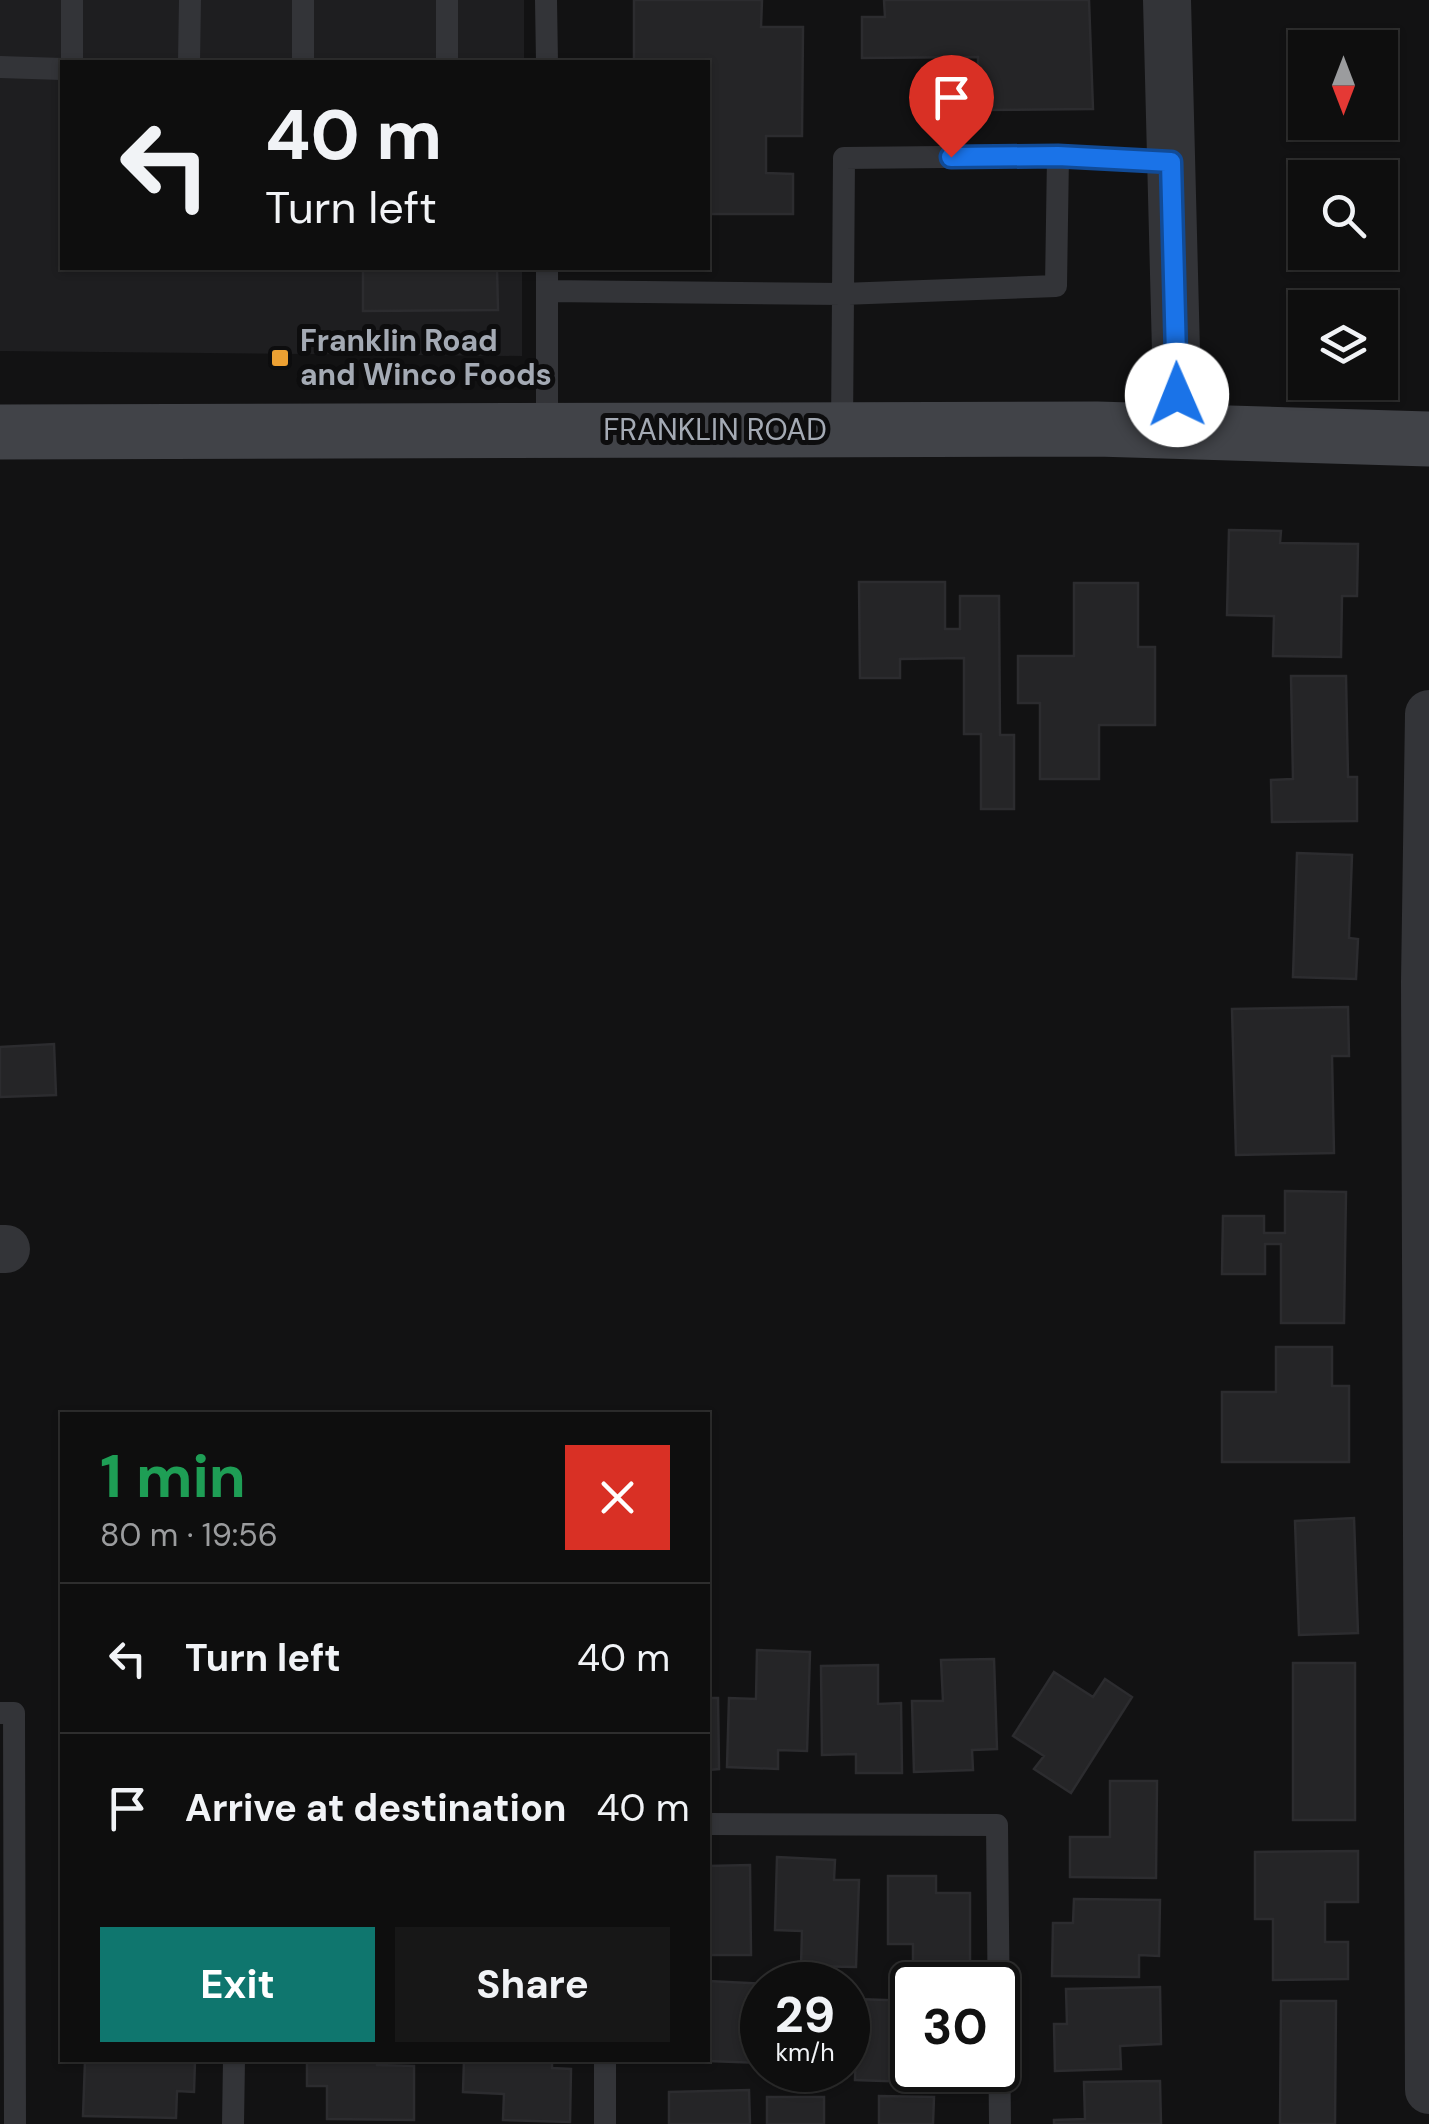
<!DOCTYPE html>
<meta charset="utf-8">
<style>
:root{--surface:#0e0e0e;--page:#171717;--text:#f1f3f6;--muted:#9b9c9e;--line:#2e2e2e;--accent:#0f766e}
body{margin:0;font-family:"DM Sans",sans-serif;background:var(--page);color:var(--text);height:100vh;display:flex;flex-direction:column;font-size:38px;white-space:nowrap}
*{box-sizing:border-box;margin:0}
p{font-size:32px;color:var(--muted)}
.icon{flex:none;width:55px;height:55px;fill:none;stroke:currentColor;stroke-width:2;stroke-linecap:round;stroke-linejoin:round}
.map{position:relative;flex:1;overflow:hidden}
.side{position:absolute;left:60px;top:1412px;width:650px;height:650px;display:flex;flex-direction:column;background:var(--surface);border-radius:0px;box-shadow:0 2px 8px #0004,0 0 0 2px var(--line)}
.side>*{flex:none}
.banner{position:absolute;left:60px;top:60px;width:650px;height:210px;border-radius:0px;box-shadow:0 2px 8px #0004,0 0 0 2px var(--line);background:#0e0e0e;color:var(--text);overflow:hidden}
.needle{width:65px;rotate:180deg}
.fabs{position:absolute;left:1288px;top:30px;display:grid;gap:20px}
.fabs a{display:grid;place-items:center;width:110px;height:110px;border-radius:0px;background:var(--surface);box-shadow:0 2px 8px #0004,0 0 0 2px var(--line);font-size:50px}
.speed{position:absolute;left:740px;top:1962px;display:flex;gap:20px;font-size:50px;font-weight:700;text-align:center}
.speed>*{display:grid;place-content:center;width:130px;height:130px;border-radius:50%;background:var(--surface);box-shadow:0 2px 8px #0004,0 0 0 2px var(--line);line-height:1}
.speed small{font-size:25px;font-weight:400}
.speed .limit{border:5px solid #111;border-radius:15px;background:#fff;color:#111}
.pin{position:absolute;display:grid;place-items:center;width:85px;height:85px;color:#fff;margin:-102px -42px;border-radius:50% 50% 50% 0;rotate:-45deg;box-shadow:0 0 10px #0007}
.pin .icon{rotate:45deg}
.me{position:absolute;width:110px;margin:-55px;rotate:359deg;stroke-linejoin:round;filter:drop-shadow(0 0 8px #0008)}
.turn{display:flex;align-items:center;gap:35px;height:210px;padding:0 40px;font-size:45px}
.turn .icon{width:130px;height:130px;stroke-width:2.5}
.turn b{display:block;font-size:70px;line-height:85px}
.round{display:grid;place-items:center;flex:none;width:105px;height:105px;border-radius:0px;background:var(--page)}
.overview{display:flex;align-items:center;justify-content:space-between;height:170px;padding:0 40px}
h1{font-size:60px;font-weight:700;line-height:75px;color:#1e9e55}
.primary-button{display:flex;gap:20px;margin-top:auto;padding:20px 40px}
.primary-button a{flex:1;height:115px;border-radius:0px;background:var(--accent);color:#fff;font-size:40px;font-weight:700;line-height:115px;text-align:center}
.primary-button a+a{background:var(--page);color:var(--text)}
ul{padding:0;list-style:none}
li{display:flex;align-items:center;gap:30px;height:150px;padding:0 40px;border-top:2px solid var(--line)}
li div{flex:1}
li b{display:block;font-size:38px}
li em{font-style:normal}
.map>svg:first-child{display:block}
.built{fill:#1e1e20}
.building{fill:#252527;stroke:#2c2c2f;stroke-width:2.5}
.lines{fill:none;stroke-linecap:round;stroke-linejoin:round}
.lane{stroke:#333438;stroke-width:22}
.street{stroke:#333438;stroke-width:48}
.secondary{stroke:#414348;stroke-width:55}
.route-casing{stroke:#114b97;stroke-width:25}
.route{stroke:#1a73e8;stroke-width:18}
.poi-dot{fill:#eca032;stroke:#0d0d0e;stroke-width:4}
.labels{text-anchor:middle;stroke-width:10;stroke-linejoin:round;paint-order:stroke}
.poi-label{font-size:30px;font-weight:bold;fill:#a4aab4;stroke:#0d0d0e;text-anchor:start}
.street-label{font-size:30px;fill:#a4aab4;stroke:#0d0d0e}
</style>
<div class="map">
<svg width="1429" height="2124" viewBox="0 0 1429 2124">
<rect width="100%" height="100%" fill="#121213"/>
<!-- built -->
<path class="built" d="M 0,0 L 524,0 L 524,62 L 62,62 L 62,268 L 522,268 L 522,356 L 0,351 Z"/>
<!-- building -->
<path class="building" d="M 634,0 L 762,0 L 761,27 L 803,27 L 802,136 L 766,136 L 766,173 L 793,174 L 793,214 L 708,214 L 708,62 L 634,62 Z
M 884,0 L 1089,0 L 1093,109 L 978,110 L 978,57 L 862,58 L 862,17 L 885,17 Z
M 363,268 L 497,268 L 498,310 L 363,311 Z
M 1229,530 L 1281,531 L 1280,543 L 1358,544 L 1357,596 L 1342,596 L 1341,657 L 1273,656 L 1274,616 L 1227,615 Z
M 859,582 L 945,582 L 945,629 L 960,629 L 960,596 L 999,596 L 1000,735 L 1014,735 L 1014,809 L 981,809 L 981,734 L 964,734 L 964,658 L 900,659 L 900,678 L 860,678 Z
M 1074,583 L 1138,583 L 1138,647 L 1155,647 L 1155,725 L 1099,725 L 1099,779 L 1040,779 L 1040,703 L 1018,703 L 1018,656 L 1074,656 Z
M 1291,676 L 1346,676 L 1348,777 L 1357,777 L 1357,821 L 1272,822 L 1271,780 L 1293,779 Z
M 1297,853 L 1352,855 L 1349,938 L 1358,939 L 1356,979 L 1293,977 Z
M 1348,1007 L 1349,1056 L 1332,1056 L 1334,1153 L 1236,1155 L 1232,1009 Z
M 54,1044 L 56,1095 L 0,1097 L 0,1047 Z
M 1285,1191 L 1346,1192 L 1344,1323 L 1281,1323 L 1281,1244 L 1265,1244 L 1265,1274 L 1222,1274 L 1223,1216 L 1264,1216 L 1264,1233 L 1285,1233 Z
M 1276,1347 L 1332,1347 L 1332,1386 L 1349,1386 L 1349,1462 L 1222,1462 L 1222,1392 L 1276,1392 Z
M 1354,1518 L 1358,1633 L 1299,1635 L 1295,1521 Z
M 757,1650 L 810,1652 L 807,1751 L 778,1750 L 778,1769 L 727,1767 L 729,1698 L 756,1699 Z
M 994,1659 L 997,1749 L 972,1750 L 973,1770 L 914,1772 L 912,1701 L 943,1701 L 941,1660 Z
M 1293,1663 L 1355,1663 L 1355,1820 L 1293,1820 Z
M 878,1665 L 878,1704 L 901,1703 L 902,1773 L 856,1773 L 856,1754 L 822,1755 L 821,1666 Z
M 1054,1672 L 1093,1697 L 1105,1679 L 1132,1697 L 1071,1793 L 1034,1769 L 1044,1756 L 1013,1736 Z
M 708,1698 L 718,1698 L 719,1769 L 708,1770 Z
M 1110,1781 L 1157,1781 L 1156,1878 L 1070,1877 L 1070,1837 L 1110,1837 Z
M 1358,1851 L 1358,1902 L 1325,1902 L 1325,1942 L 1348,1942 L 1348,1979 L 1273,1980 L 1273,1919 L 1255,1919 L 1255,1852 Z
M 777,1857 L 835,1860 L 834,1880 L 859,1880 L 856,1967 L 801,1966 L 802,1931 L 775,1930 Z
M 750,1865 L 751,1955 L 708,1955 L 708,1866 Z
M 888,1876 L 936,1876 L 936,1893 L 970,1893 L 970,1983 L 913,1983 L 913,1944 L 888,1944 Z
M 1074,1899 L 1160,1900 L 1159,1956 L 1139,1955 L 1139,1977 L 1052,1976 L 1053,1923 L 1073,1923 Z
M 708,1981 L 788,1985 L 762,1985 L 762,2063 L 679,2060 L 708,2060 Z
M 1160,1987 L 1161,2044 L 1120,2046 L 1121,2069 L 1055,2071 L 1054,2024 L 1067,2024 L 1066,1989 Z
M 857,1999 L 912,2001 L 912,2070 L 942,2070 L 942,2083 L 855,2080 Z
M 1281,2001 L 1336,2001 L 1335,2124 L 1280,2124 Z
M 125,2060 L 195,2060 L 194,2092 L 177,2091 L 176,2118 L 83,2116 L 85,2061 Z
M 307,2060 L 377,2060 L 377,2065 L 414,2066 L 414,2120 L 327,2119 L 327,2086 L 307,2086 Z
M 464,2060 L 552,2060 L 552,2068 L 571,2069 L 570,2122 L 503,2120 L 504,2094 L 463,2092 Z
M 1160,2081 L 1161,2124 L 1054,2124 L 1054,2120 L 1085,2119 L 1084,2082 Z
M 749,2090 L 750,2124 L 669,2124 L 669,2092 Z
M 879,2096 L 934,2097 L 933,2124 L 879,2124 Z
M 767,2097 L 824,2097 L 824,2124 L 767,2124 Z"/>
<g class="lines">
<!-- lane -->
<path class="lane" d="M 72,0 L 72,62
M 546,0 L 547,62
M 189,62 L 190,0
M 303,62 L 303,0
M 447,62 L 447,0
M 0,67 L 62,69
M 547,268 L 547,430
M 547,291 L 842,294 L 1056,286 L 1058,156
M 842,430 L 844,158 L 1058,156 L 1171,162
M 0,1713 L 14,1713 L 15,2124
M 708,1824 L 997,1825 L 1000,2124
M 605,2060 L 605,2124
M 233,2124 L 234,2060"/>
<!-- street -->
<path class="street" d="M 1167,0 L 1178,430
M 1429,714 L 1425,982 L 1429,2090
M 0,1249 L 6,1249"/>
<!-- secondary -->
<path class="secondary" d="M 0,432 L 1097,429 L 1429,439"/>
</g>
<g class="lines">
<defs>
<path id="route" d="M 951,157 L 1058,156 L 1171,162 L 1177,395"/>
</defs>
<!-- route casing -->
<use href="#route" class="route-casing"/>
<!-- route -->
<use href="#route" class="route"/>
</g>
<!-- markers -->
<rect class="poi-dot" x="270" y="348" width="20" height="20" rx="5"/>
<g class="labels">
<!-- poi labels -->
<g class="poi-label">
<text x="300" y="351">Franklin Road<tspan x="300" dy="34">and Winco Foods</tspan></text>
</g>
<!-- street labels -->
<g class="street-label">
<text x="715" y="440">FRANKLIN ROAD</text>
</g>
</g>
</svg>
<div class="fabs">
<a><svg class="needle" viewBox="-14 -14 28 28"><path d="M0-13l5 13h-10z" fill="#e53935"/><path d="M0 13l5-13h-10z" fill="#9b9c9e"/></svg></a>
<a><svg class="icon" aria-label="search" viewBox="0 0 24 24"><circle cx="10" cy="10" r="6"/><path d="M15 15l6 6"/></svg></a>
<a><svg class="icon" aria-label="layers" viewBox="0 0 24 24"><path d="M12 4l9 5-9 5-9-5zM3 14l9 5 9-5"/></svg></a>
</div>
<div class="speed"><div>29<small>km/h</small></div><div class="limit">30</div></div>
<div class="pin" style="left:951px;top:157px;background:#d93025"><svg class="icon" aria-label="arrive" viewBox="0 0 24 24"><path d="M6 21V4h12l-3 4 3 4H6"/></svg></div>
<svg class="me" style="left:1177px;top:395px" viewBox="-20 -20 40 40"><circle r="19" fill="#fff"/><path d="M0-13L10 11 0 6-10 11z" fill="#1a73e8"/></svg>
<div class="banner">
<div class="turn"><svg class="icon" aria-label="left" viewBox="0 0 24 24"><path d="M17 20v-9H6M10 6l-5 5 5 5"/></svg><div><b>40 m</b>Turn left</div></div>
</div>
<section class="side">
<div class="overview"><div><h1>1 min</h1><p>80 m · 19:56</p></div><a class="round" style="background:#d93025;color:#fff"><svg class="icon" aria-label="close" viewBox="0 0 24 24"><path d="M6 6l12 12M18 6L6 18"/></svg></a></div>
<ul>
<li><svg class="icon" aria-label="left" viewBox="0 0 24 24"><path d="M17 20v-9H6M10 6l-5 5 5 5"/></svg><div><b>Turn left</b></div><em>40 m</em></li>
<li><svg class="icon" aria-label="arrive" viewBox="0 0 24 24"><path d="M6 21V4h12l-3 4 3 4H6"/></svg><div><b>Arrive at destination</b></div><em>40 m</em></li>
</ul>
<div class="primary-button"><a>Exit</a><a>Share</a></div>
</section>
</div>
